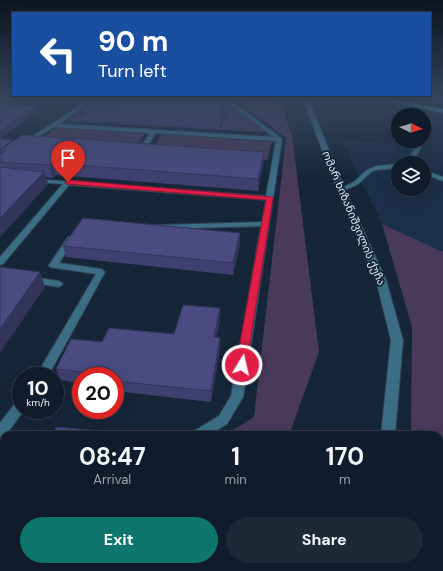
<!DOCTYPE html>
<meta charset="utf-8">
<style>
:root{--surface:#101c2b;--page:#1e2937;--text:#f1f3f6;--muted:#9ca1a9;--line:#303a47;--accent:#0f766e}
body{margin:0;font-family:"DM Sans","Noto Sans Georgian",sans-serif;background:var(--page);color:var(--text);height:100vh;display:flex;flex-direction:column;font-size:15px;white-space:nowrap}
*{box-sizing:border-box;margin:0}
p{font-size:13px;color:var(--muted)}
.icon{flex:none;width:22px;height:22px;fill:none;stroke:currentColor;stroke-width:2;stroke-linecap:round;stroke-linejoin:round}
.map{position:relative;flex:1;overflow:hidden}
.panel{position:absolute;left:0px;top:431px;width:443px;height:140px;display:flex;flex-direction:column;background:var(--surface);border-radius:12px 12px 0 0;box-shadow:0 4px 16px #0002,0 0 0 1px var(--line)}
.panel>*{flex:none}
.guide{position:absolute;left:12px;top:12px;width:419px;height:84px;border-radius:0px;box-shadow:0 4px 16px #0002,0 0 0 1px var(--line);background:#1a4fa0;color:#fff;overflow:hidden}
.needle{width:26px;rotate:95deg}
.tools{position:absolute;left:391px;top:108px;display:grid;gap:8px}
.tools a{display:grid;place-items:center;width:40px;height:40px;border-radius:50%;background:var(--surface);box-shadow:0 4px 16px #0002,0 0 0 1px var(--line);font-size:20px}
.speed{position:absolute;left:12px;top:367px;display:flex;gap:8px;font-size:20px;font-weight:700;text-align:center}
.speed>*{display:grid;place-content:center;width:52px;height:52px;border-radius:50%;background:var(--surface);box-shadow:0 4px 16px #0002,0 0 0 1px var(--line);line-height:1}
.speed small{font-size:10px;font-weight:400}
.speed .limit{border:6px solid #d22;background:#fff;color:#111}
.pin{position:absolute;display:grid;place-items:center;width:34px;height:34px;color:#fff;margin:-41px -17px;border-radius:50% 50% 50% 0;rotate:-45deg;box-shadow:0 0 4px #0007}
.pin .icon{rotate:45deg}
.me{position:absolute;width:44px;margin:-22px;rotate:9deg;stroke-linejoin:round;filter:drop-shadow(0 0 3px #0008)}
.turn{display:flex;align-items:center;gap:14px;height:84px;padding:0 20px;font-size:18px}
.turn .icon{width:52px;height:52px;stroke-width:2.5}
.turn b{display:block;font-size:28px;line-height:34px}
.eta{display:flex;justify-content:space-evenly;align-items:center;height:68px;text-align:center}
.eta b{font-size:24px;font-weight:700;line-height:28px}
.button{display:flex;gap:8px;margin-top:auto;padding:8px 20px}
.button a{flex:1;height:46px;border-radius:24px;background:var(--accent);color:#fff;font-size:16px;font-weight:700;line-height:46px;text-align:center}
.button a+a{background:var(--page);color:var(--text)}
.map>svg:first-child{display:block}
.built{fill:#1c2f48;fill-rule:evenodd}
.green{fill:#49395a}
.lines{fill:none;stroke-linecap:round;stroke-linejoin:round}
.lane-casing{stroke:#324254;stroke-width:2}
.street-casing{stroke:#324254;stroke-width:2}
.primary-casing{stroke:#324254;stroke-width:2}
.lane{fill:#3b6e85;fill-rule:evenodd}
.street{fill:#3b6e85;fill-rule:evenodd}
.primary{fill:#3fb6e7;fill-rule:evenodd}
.wall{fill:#3f406f}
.shaded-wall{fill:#33345a}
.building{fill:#494b81;stroke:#33345a}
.route{fill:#e11d48;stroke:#92132f}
.labels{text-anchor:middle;stroke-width:4;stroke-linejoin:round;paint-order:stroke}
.street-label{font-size:11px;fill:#e0ebf8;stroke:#162639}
</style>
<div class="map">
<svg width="443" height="571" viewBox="0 0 443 571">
<rect width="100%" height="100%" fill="#162639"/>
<!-- built -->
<path class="built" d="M 398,105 L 443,114 L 443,252 L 382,224 L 342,141 L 398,143 L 398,120 L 398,141 L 424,141 L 424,115 L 398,115 ZM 398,163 L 424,163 L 424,189 L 398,189 Z"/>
<!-- green -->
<path class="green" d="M 234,98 L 278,98 L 292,135 L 319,352 L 289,435 L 225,435 L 254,417 L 286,138 Z
M 222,102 L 229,104 L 265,130 L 262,132 L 71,121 L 69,119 L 79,114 L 89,114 L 83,120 L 221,128 L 227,110 L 165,106 Z
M 57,126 L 146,132 L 133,150 L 38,143 Z
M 162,134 L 271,142 L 268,160 L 151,152 Z
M 382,224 L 443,252 L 443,571 L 394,571 L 394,567 L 439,567 L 439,435 L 411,435 L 412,327 Z
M 4,555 L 4,567 L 240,567 L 239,571 L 0,571 L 0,556 Z"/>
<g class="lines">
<defs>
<path id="lane" d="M 92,98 L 97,98 L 59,124 L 273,137 L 225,100 L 203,99 L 201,98 L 228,98 L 282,139 L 243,397 L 227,424 L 209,435 L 192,435 L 194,431 L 219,416 L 231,396 L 261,226 L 158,229 L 154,227 L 158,225 L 262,222 L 266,200 L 69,185 L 3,264 L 0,265 L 0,257 L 63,184 L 36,182 L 33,180 L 34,179 L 266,196 L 276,141 L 156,133 L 144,151 L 142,152 L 139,150 L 150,133 L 54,127 L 28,143 L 23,142 Z
M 407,103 L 411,104 L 408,109 L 408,115 L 402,115 L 402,109 Z
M 412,141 L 418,141 L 421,147 L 413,163 L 407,163 L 415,147 Z
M 398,164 L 398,168 L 377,170 L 371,172 L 358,184 L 343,191 L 341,192 L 338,190 L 354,182 L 367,170 L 376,166 Z
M 424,170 L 443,177 L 443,181 L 424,174 Z
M 68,237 L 71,237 L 75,239 L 59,263 L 101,269 L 105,272 L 48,376 L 36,376 L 96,274 L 50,267 L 49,265 Z
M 31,277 L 59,281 L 63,284 L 59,287 L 28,282 L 27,280 Z
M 21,400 L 21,410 L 24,410 L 6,435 L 0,439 L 0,423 L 17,401 Z
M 4,532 L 4,546 L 0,547 L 0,533 Z"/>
<path id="street" d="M 303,98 L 308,98 L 345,190 L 386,280 L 403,340 L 395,435 L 381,435 L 391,340 L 376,280 L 337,190 Z
M 365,567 L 383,567 L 382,571 L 364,571 Z"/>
<path id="primary" d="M 373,98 L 382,98 L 443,109 L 443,113 Z"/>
</defs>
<!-- lane casing -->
<use href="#lane" class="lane-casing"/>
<!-- street casing -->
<use href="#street" class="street-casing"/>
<!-- primary casing -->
<use href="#primary" class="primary-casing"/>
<!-- lane -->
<use href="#lane" class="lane"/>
<!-- street -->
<use href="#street" class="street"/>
<!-- primary -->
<use href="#primary" class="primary"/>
</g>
<!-- wall -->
<path class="wall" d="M 413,98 L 443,98 L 443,103 Z
M 215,100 L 226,101 L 226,111 L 219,128 L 85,120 L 82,109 Z
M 0,103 L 36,106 L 37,111 L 1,139 L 13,140 L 13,141 L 264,152 L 263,164 L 258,191 L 56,175 L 53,178 L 46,177 L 48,184 L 0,237 Z
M 240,244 L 233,275 L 66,257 L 63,246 Z
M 220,320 L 216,338 L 220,338 L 220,349 L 211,402 L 115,391 L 115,376 L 81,376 L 81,383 L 60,380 L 56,369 L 102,342 L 174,334 Z"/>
<!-- shaded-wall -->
<path class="shaded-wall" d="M 211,98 L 214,98 L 215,101 L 210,100 Z
M 226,101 L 226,111 L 219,128 L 219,117 Z
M 36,106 L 37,111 L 0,140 L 0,132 Z
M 13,140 L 15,146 L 6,150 L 1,150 L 3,155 L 0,157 L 0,149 Z
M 264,152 L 263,164 L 258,191 L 258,179 Z
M 52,163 L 56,175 L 53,178 L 50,165 Z
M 44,172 L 48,184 L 0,237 L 0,218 Z
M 240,233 L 240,244 L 233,275 L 233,263 Z
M 40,272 L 45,287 L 0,353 L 0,329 Z
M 220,308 L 220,320 L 214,349 L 214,337 Z
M 220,338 L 220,349 L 211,402 L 211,391 Z
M 91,430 L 93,435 L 89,435 Z"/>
<!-- building -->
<path class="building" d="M 95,98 L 211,98 L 210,100 L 226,101 L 219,117 L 82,109 Z
M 0,103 L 36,106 L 0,132 Z
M 22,135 L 264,152 L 258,179 L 52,163 L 50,165 L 0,162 L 3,159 L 0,159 L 0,156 L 6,150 L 1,150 Z
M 0,139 L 13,140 L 0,149 Z
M 0,167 L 44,172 L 0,218 Z
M 83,218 L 240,233 L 233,263 L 63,246 Z
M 0,267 L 40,272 L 0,329 Z
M 183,305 L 220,308 L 214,337 L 220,338 L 211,391 L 115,381 L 115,376 L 88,376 L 90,373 L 56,369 L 71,339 L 102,342 L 109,328 L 174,334 Z
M 56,427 L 91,430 L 89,435 L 53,435 Z"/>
<!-- sky -->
<linearGradient id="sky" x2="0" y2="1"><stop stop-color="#0c151f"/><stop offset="0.55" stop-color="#36475f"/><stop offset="1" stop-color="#36475f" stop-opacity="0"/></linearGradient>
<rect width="443" height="178" fill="url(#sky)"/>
<!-- route -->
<path class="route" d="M 68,180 L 272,197 L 273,198 L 246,368 L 242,370 L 238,368 L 236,365 L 266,200 L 66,184 L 65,182 Z"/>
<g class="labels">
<!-- street labels -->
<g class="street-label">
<text transform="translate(354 218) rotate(67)" y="4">ომარ ხიზანიშვილის ქუჩა</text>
</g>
</g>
</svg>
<div class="tools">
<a><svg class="needle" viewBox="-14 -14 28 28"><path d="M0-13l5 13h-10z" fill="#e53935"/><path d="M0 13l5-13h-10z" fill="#9ca1a9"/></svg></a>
<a><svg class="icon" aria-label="layers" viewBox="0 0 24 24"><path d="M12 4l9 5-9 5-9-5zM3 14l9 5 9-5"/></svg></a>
</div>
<div class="speed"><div>10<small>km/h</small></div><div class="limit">20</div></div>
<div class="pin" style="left:68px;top:182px;background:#d93025"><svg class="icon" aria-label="arrive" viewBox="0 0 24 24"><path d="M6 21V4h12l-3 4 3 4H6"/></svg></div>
<svg class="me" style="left:242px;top:365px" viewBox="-20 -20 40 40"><circle r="17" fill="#e11d48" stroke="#fff" stroke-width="3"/><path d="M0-11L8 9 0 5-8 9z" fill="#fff"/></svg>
<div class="guide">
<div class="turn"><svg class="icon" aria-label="left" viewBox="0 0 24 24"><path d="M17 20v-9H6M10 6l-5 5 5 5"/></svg><div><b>90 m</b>Turn left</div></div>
</div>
<section class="panel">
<div class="eta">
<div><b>08:47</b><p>Arrival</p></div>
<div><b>1</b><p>min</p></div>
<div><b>170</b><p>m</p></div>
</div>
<div class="button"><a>Exit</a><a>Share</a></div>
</section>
</div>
